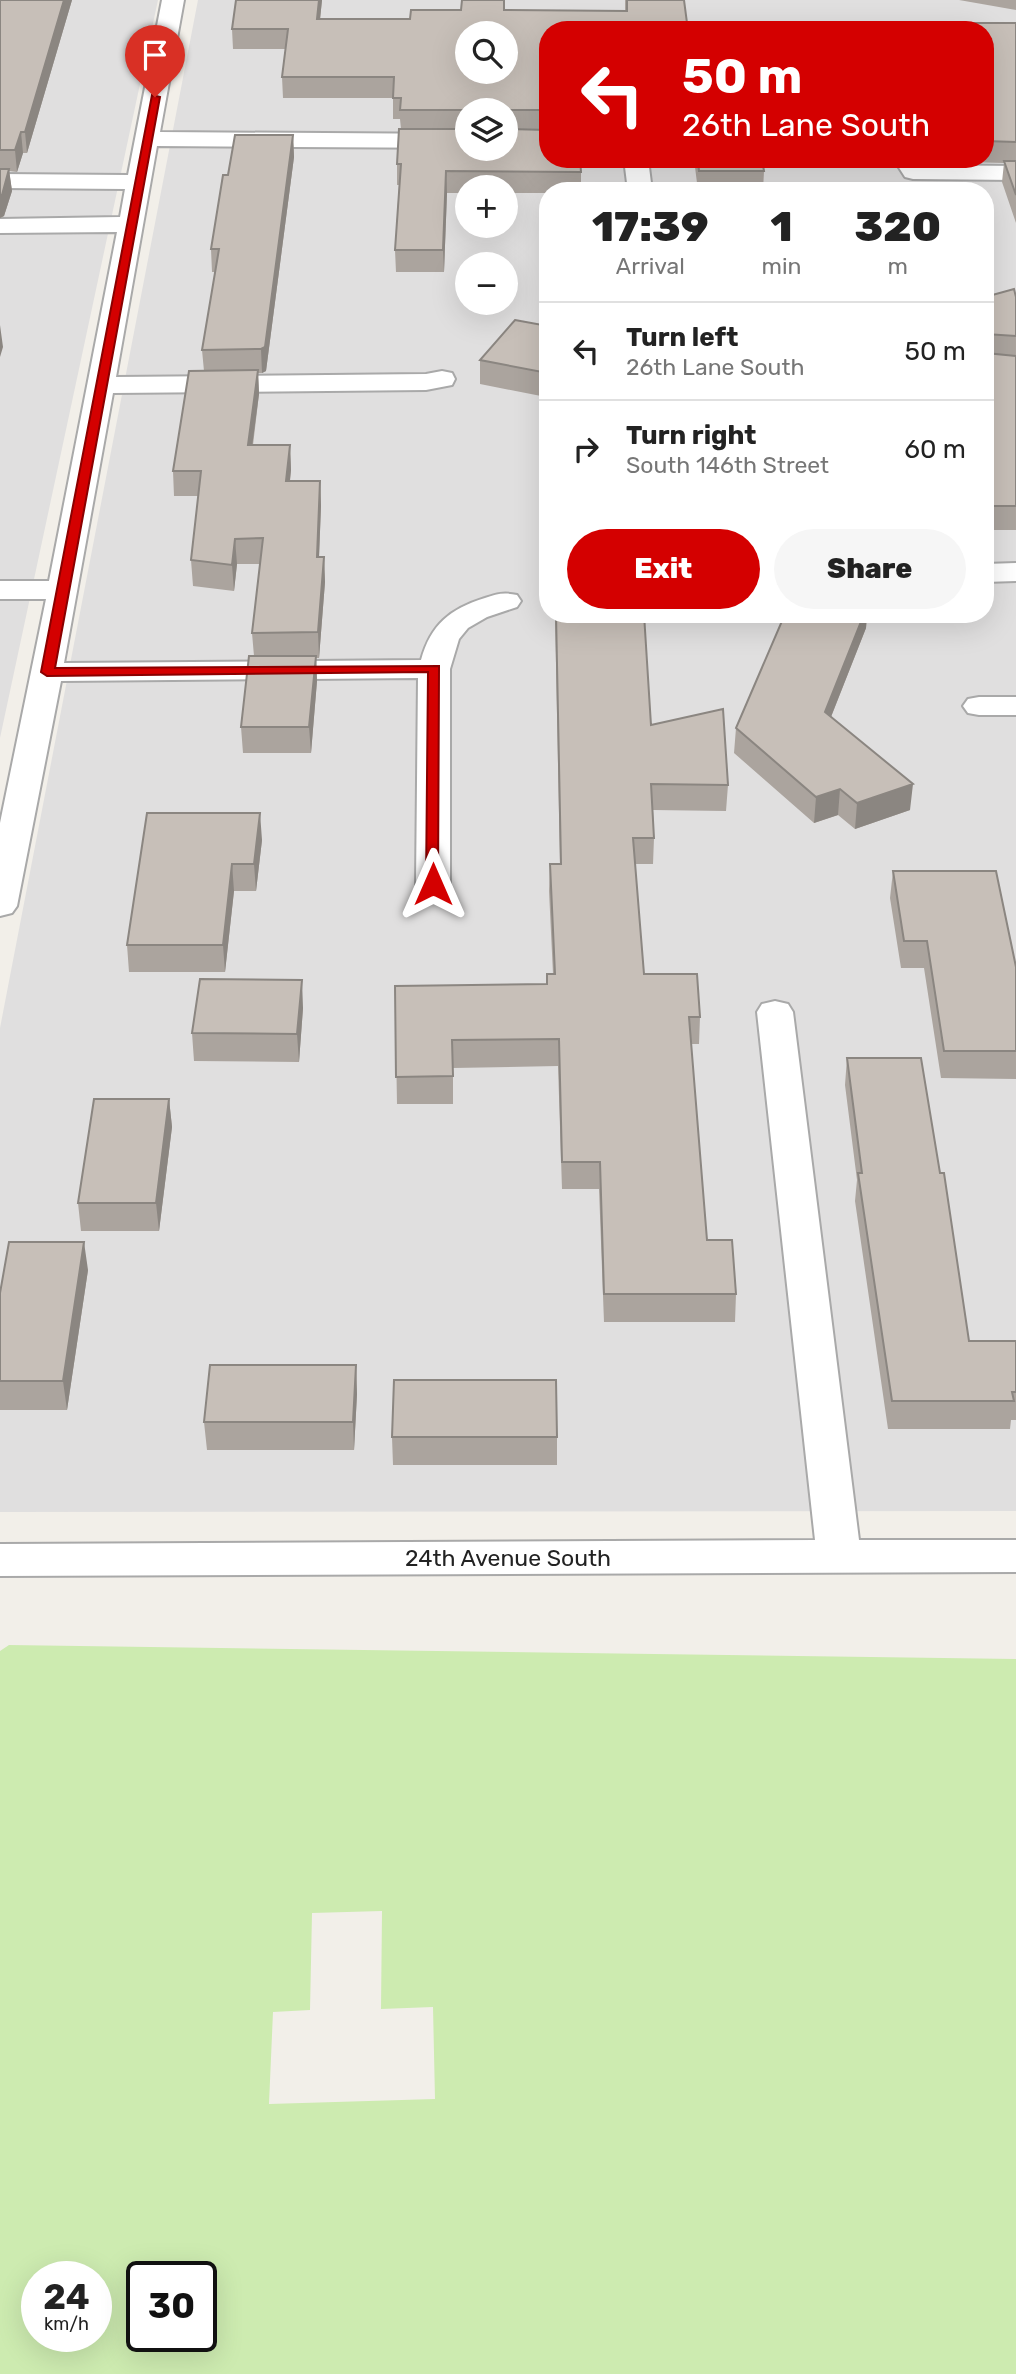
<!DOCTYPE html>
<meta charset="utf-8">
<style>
:root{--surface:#fff;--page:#f6f6f6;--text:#222;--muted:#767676;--line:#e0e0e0;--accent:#d40000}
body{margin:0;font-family:Rubik,sans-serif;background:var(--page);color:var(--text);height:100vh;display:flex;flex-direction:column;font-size:26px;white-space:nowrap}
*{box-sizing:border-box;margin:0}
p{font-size:23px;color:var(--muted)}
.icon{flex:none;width:38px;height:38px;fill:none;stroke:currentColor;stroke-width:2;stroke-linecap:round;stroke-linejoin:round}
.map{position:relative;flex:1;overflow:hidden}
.details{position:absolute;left:539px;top:182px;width:455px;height:441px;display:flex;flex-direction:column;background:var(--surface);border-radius:28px;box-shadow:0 7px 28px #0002}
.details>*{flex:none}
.hud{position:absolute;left:539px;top:21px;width:455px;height:147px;border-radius:28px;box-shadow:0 7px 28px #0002;background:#d40000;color:#fff;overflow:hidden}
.controls{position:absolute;left:455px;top:21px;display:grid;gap:14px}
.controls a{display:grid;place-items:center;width:63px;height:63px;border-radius:50%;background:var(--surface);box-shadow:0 7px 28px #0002;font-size:35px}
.speed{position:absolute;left:21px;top:2261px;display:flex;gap:14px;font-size:35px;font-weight:700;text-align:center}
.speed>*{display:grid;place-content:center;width:91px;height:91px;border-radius:50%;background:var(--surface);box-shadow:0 7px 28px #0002;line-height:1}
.speed small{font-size:18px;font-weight:400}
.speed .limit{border:4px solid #111;border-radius:10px;background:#fff;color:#111}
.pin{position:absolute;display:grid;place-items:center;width:60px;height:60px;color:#fff;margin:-72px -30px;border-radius:50% 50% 50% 0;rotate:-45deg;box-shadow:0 0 7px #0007}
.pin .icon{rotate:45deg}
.me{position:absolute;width:77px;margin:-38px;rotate:0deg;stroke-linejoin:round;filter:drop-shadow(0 0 5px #0008)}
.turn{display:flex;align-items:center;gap:24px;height:147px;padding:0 28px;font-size:32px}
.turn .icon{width:91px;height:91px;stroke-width:2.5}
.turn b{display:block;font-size:49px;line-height:60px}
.eta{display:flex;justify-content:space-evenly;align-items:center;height:119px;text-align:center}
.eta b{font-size:42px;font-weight:800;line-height:49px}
.action{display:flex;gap:14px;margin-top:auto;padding:14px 28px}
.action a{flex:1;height:80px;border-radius:42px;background:var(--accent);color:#fff;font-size:28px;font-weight:800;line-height:80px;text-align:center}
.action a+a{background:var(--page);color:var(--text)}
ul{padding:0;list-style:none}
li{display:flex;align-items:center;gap:21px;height:98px;padding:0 28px;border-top:2px solid var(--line)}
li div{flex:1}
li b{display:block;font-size:26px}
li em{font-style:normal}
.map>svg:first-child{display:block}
.residential{fill:#e0dfdf;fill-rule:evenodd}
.grass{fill:#cdebb0;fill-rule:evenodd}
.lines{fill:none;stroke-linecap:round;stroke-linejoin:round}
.minor-casing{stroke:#a9a9a9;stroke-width:4}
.minor{fill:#fff;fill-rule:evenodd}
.wall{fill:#aba49e;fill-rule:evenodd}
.shaded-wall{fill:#8b8681}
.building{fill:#c7bfb8;stroke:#8b8681;stroke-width:2;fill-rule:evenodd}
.route{fill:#d40000;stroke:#8a0000;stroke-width:2}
.labels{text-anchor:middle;stroke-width:6;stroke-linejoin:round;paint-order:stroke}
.street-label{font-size:23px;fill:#222;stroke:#fff}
</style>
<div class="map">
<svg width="1016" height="2374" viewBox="0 0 1016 2374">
<rect width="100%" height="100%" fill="#f2efe9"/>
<!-- residential -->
<path class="residential" d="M 0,0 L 158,0 L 0,738 Z
M 198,0 L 1016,0 L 1016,1511 L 0,1512 L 0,1028 ZM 548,30 L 985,30 L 985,159 L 548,159 ZM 467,33 L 506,33 L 506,72 L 467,72 ZM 467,110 L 506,110 L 506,149 L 467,149 ZM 467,187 L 506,187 L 506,226 L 467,226 ZM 548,191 L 985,191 L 985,614 L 548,614 ZM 467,264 L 506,264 L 506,303 L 467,303 Z"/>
<!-- grass -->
<path class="grass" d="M 9,1645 L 1016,1659 L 1016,2374 L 0,2374 L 0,1651 ZM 382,1911 L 381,2009 L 433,2007 L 435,2099 L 269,2104 L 273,2012 L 310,2010 L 312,1913 ZM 37,2277 L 96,2277 L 96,2336 L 37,2336 ZM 142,2277 L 201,2277 L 201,2336 L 142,2336 Z"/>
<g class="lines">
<defs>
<path id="minor" d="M 162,0 L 184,0 L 160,132 L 467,134 L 467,148 L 157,146 L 116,377 L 426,374 L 442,371 L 452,373 L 455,379 L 452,385 L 426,390 L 113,393 L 64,663 L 421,660 C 431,624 450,609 485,598 C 496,594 504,592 517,595 L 521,601 L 517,607 L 487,617 L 468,628 L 459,639 L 450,669 L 450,884 L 445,891 L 433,894 L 421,891 L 416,884 L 418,678 L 61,681 L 17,906 L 12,913 L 0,916 L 0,823 L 46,599 L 0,599 L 0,581 L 49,581 L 117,232 L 0,233 L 0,219 L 120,217 L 125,189 L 0,188 L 0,174 L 128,175 Z
M 624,159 L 648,159 L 652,191 L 628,191 Z
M 899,159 L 917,159 L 921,165 L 1016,166 L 1016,180 L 913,179 L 905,177 L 896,163 Z
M 1016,563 L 1016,581 L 985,582 L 985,564 Z
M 979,697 L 1016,697 L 1016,715 L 979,715 L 968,713 L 963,706 L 968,699 Z
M 775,1001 L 788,1004 L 793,1012 L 859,1540 L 1016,1540 L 1016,1572 L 0,1576 L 0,1544 L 815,1540 L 757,1012 L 762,1004 Z"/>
</defs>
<!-- minor casing -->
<use href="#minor" class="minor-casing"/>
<!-- minor -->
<use href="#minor" class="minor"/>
</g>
<!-- wall -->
<path class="wall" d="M 0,0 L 72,0 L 27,153 L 23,153 L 17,172 L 9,171 L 12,191 L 4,216 L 0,218 Z
M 236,0 L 322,0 L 320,19 L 410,19 L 504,10 L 625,11 L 625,0 L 684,0 L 687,23 L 1016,23 L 1016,223 L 1002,182 L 1004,163 L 921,161 L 920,159 L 985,159 L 985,30 L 548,30 L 548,159 L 581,172 L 581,191 L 548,191 L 548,193 L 506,193 L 506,187 L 467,187 L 467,193 L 447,193 L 444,272 L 396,272 L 395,250 L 399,185 L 397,185 L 397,164 L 401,129 L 400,119 L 393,119 L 393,98 L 283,98 L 282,77 L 286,49 L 233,49 L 232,29 ZM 467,110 L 506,149 L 467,149 Z
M 959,0 L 1016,0 L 1016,10 Z
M 293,135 L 294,157 L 266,371 L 262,373 L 258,373 L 259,394 L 253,445 L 290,445 L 291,470 L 290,481 L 320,481 L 321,506 L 319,557 L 324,557 L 325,582 L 319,658 L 316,658 L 317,681 L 311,753 L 243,753 L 241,727 L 254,656 L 252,633 L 260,564 L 237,564 L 234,591 L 193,586 L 191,560 L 198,496 L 174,496 L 173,471 L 204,371 L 202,350 L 215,272 L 212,272 L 211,249 L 228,175 Z
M 694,159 L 896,159 L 894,161 L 762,161 L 764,171 L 763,191 L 698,191 Z
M 985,297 L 1016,297 L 1016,530 L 985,530 Z
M 548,326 L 548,389 L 541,396 L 480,384 L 480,360 Z
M 555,614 L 644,614 L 651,725 L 728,785 L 726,811 L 653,810 L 654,838 L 653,864 L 635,864 L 644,974 L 700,1017 L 699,1044 L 691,1044 L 707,1240 L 736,1294 L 735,1322 L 604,1322 L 599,1189 L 562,1189 L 558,1066 L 453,1068 L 453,1104 L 397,1104 L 395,986 L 547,984 L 553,974 L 549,891 L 550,864 L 560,864 Z
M 785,614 L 867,614 L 866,628 L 831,717 L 910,810 L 855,829 L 838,815 L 814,823 L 734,753 L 736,728 Z
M 262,840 L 256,891 L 234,891 L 225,972 L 129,972 L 127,945 Z
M 893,871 L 1016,967 L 1016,1079 L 941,1078 L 924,968 L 901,968 L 890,898 Z
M 303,1008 L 299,1062 L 194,1061 L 192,1033 Z
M 847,1058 L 940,1173 L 969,1341 L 1016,1341 L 1016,1420 L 1011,1420 L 1010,1429 L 888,1429 L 855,1201 L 857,1180 L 845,1085 Z
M 169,1099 L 172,1127 L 159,1231 L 81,1231 L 78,1203 Z
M 88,1270 L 67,1410 L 0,1410 L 0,1293 Z
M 356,1365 L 357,1394 L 354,1450 L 207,1450 L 204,1422 Z
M 392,1437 L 557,1437 L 557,1465 L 393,1465 Z"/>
<!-- shaded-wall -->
<path class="shaded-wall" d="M 64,0 L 72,0 L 27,153 L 25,132 Z
M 319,0 L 322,0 L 318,39 L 317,19 Z
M 21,132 L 23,153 L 17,172 L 15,150 Z
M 293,135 L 294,157 L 266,371 L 262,373 L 261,349 Z
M 9,169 L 12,191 L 4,216 L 0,218 L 0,195 Z
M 446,171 L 447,193 L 444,272 L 443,250 Z
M 0,325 L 3,347 L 0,357 Z
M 548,365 L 548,389 L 541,396 L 542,372 Z
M 258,370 L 259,394 L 249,470 L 248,445 Z
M 290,445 L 291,470 L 287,506 L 286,481 Z
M 320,481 L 321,506 L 318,582 L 317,557 Z
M 235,539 L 237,564 L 234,591 L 232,565 Z
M 324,557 L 325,582 L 319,658 L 318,632 Z
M 864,614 L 867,614 L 866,628 L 823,737 L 825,712 Z
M 316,656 L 317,681 L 311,753 L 309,727 Z
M 913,784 L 910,810 L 855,829 L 857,803 Z
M 840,789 L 838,815 L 814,823 L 816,797 Z
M 260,813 L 262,840 L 256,891 L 254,864 Z
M 232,864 L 234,891 L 225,972 L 223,945 Z
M 302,980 L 303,1008 L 299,1062 L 297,1034 Z
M 169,1099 L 172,1127 L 159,1231 L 156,1203 Z
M 84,1242 L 88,1270 L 67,1410 L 63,1381 Z
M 356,1365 L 357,1394 L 354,1450 L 353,1422 Z"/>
<!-- building -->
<path class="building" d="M 0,0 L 64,0 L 25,132 L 21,132 L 15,150 L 0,150 Z
M 236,0 L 319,0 L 317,19 L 410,19 L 411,10 L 461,10 L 462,0 L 504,0 L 504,10 L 627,11 L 627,0 L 684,0 L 687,23 L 1016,23 L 1016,142 L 985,141 L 985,30 L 548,30 L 548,110 L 400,110 L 401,98 L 393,98 L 394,77 L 282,77 L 288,29 L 232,29 ZM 467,33 L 506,33 L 506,72 L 467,72 Z
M 399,129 L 467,129 L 467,149 L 506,149 L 506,129 L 548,130 L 548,159 L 580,159 L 581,172 L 446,171 L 443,250 L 395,250 L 401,164 L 397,164 Z
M 235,135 L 293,135 L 265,347 L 261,349 L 202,350 L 219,249 L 211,249 L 223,175 L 228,175 Z
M 698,159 L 762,159 L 764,171 L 699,171 Z
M 1004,161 L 1016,161 L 1016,195 Z
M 0,169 L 9,169 L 2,195 L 0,195 Z
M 1014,289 L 1016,297 L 1016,336 L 986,334 L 986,353 L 1016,356 L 1016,506 L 985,506 L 985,297 Z
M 515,320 L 548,326 L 548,365 L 542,372 L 480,360 Z
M 258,370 L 248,445 L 290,445 L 286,481 L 320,481 L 317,557 L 324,557 L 318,632 L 252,633 L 263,538 L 235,539 L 232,565 L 191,560 L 201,471 L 173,471 L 189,371 Z
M 556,614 L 644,614 L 651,725 L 723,709 L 728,785 L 651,784 L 654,838 L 633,838 L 644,974 L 697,974 L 700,1017 L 689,1017 L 707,1240 L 732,1240 L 736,1294 L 604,1294 L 600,1162 L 562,1162 L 559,1039 L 452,1040 L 453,1076 L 396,1077 L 395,986 L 547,984 L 547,974 L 555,974 L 550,864 L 561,864 Z
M 785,614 L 864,614 L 825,712 L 913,784 L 857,803 L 840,789 L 816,797 L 736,728 Z
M 249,656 L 316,656 L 309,727 L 241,727 Z
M 147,813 L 260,813 L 254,864 L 232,864 L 223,945 L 127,945 Z
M 893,871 L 996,871 L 1016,967 L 1016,1051 L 944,1051 L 927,941 L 904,941 Z
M 200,979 L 302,980 L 297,1034 L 192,1033 Z
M 847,1058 L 921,1058 L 940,1173 L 944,1173 L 969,1341 L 1016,1341 L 1016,1392 L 1012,1392 L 1014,1401 L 892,1401 L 858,1173 L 862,1173 Z
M 94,1099 L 169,1099 L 156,1203 L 78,1203 Z
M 9,1242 L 84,1242 L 63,1381 L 0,1381 L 0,1293 Z
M 210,1365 L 356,1365 L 353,1422 L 204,1422 Z
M 394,1380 L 556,1380 L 557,1437 L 392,1437 Z"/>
<!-- route -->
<path class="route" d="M 152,95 L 160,97 L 55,668 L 439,666 L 438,887 L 433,888 L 426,884 L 428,672 L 47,676 L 41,672 Z"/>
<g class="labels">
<!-- street labels -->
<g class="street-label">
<text x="508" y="1566">24th Avenue South</text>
</g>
</g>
</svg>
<div class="controls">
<a><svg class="icon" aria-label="search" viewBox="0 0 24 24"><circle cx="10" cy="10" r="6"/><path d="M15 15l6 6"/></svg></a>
<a><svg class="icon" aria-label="layers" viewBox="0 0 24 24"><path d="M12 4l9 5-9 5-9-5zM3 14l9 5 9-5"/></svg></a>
<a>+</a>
<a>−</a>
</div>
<div class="speed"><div>24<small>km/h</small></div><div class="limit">30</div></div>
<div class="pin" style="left:155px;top:97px;background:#d93025"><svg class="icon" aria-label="arrive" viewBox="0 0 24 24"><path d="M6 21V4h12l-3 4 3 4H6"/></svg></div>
<svg class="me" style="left:433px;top:884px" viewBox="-20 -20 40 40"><path d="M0-17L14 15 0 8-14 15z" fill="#d40000" stroke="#fff" stroke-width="4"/></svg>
<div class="hud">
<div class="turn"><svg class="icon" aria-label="left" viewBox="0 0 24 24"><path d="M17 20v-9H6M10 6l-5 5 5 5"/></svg><div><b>50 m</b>26th Lane South</div></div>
</div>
<section class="details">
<div class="eta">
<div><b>17:39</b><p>Arrival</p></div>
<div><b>1</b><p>min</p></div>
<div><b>320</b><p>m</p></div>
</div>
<ul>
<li><svg class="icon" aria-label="left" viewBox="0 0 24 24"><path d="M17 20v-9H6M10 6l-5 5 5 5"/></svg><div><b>Turn left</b><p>26th Lane South</p></div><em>50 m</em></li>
<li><svg class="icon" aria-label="right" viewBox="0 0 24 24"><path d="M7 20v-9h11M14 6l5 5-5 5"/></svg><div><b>Turn right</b><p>South 146th Street</p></div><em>60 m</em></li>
</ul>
<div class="action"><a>Exit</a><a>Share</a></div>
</section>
</div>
